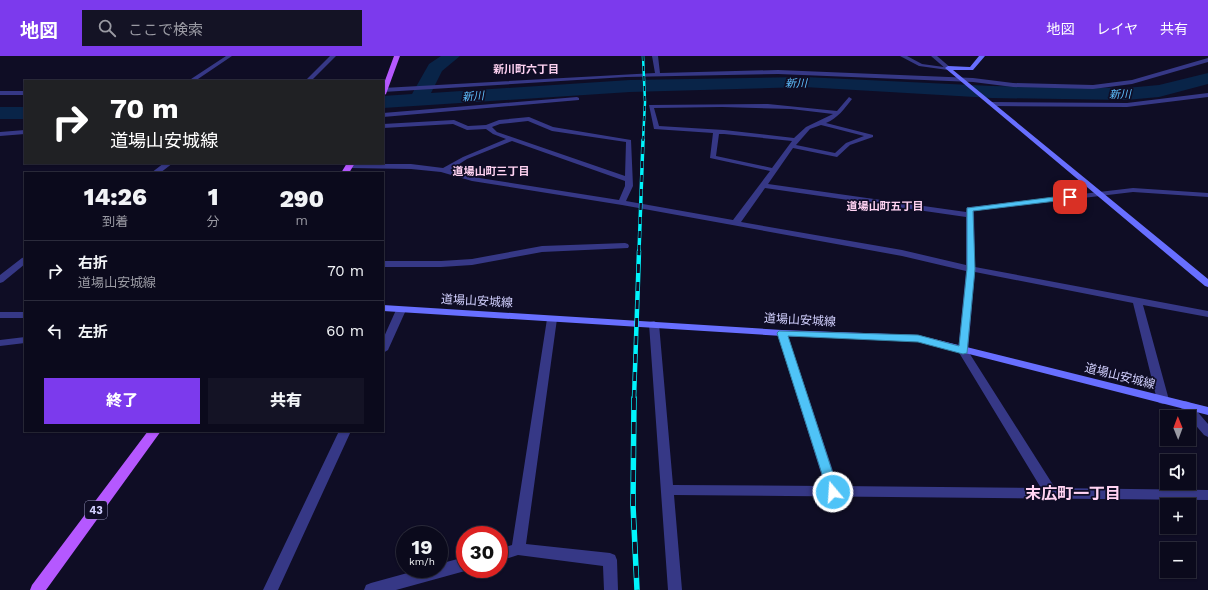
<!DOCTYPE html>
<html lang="ja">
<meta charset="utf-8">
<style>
:root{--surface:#0b0a1c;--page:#141325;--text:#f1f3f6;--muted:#9a9aa3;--line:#2b2b3b;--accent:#7c3aed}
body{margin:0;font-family:"Work Sans","Noto Sans JP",sans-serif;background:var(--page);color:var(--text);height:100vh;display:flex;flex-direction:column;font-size:15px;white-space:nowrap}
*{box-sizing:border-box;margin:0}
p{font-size:13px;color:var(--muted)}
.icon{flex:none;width:22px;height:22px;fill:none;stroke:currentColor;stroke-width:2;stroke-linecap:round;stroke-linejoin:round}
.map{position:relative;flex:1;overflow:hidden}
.panel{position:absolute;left:24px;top:116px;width:360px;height:260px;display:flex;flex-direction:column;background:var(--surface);border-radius:0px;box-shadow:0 1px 3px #0004,0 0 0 1px var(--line)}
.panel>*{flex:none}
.guide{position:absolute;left:24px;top:24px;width:360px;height:84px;border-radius:0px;box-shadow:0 1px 3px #0004,0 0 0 1px var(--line);background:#202124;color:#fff;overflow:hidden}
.needle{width:26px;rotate:359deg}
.fabs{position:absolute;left:1160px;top:354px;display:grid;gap:8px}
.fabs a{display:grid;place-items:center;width:36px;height:36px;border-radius:0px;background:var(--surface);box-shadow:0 1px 3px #0004,0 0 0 1px var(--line);font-size:20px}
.speed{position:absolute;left:396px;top:470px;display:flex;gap:8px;font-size:20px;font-weight:700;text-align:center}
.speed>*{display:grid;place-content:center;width:52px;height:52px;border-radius:50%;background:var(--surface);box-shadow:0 1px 3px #0004,0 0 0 1px var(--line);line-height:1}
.speed small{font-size:10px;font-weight:400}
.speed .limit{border:6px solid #d22;background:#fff;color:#111}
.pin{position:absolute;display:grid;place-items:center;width:34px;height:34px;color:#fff;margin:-17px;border-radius:8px;box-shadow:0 2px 6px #0006}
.me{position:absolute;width:44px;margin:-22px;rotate:342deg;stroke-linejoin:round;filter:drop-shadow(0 0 3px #0008)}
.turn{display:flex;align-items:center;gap:14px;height:84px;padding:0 20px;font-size:18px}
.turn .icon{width:52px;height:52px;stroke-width:2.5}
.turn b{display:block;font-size:28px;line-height:34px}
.eta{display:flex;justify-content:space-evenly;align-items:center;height:68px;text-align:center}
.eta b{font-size:24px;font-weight:800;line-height:28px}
.action{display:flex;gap:8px;margin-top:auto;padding:8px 20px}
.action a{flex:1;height:46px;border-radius:0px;background:var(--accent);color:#fff;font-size:16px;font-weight:800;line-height:46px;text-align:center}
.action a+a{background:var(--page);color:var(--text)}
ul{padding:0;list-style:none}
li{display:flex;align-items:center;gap:12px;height:60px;padding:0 20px;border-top:1px solid var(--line)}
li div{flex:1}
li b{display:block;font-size:15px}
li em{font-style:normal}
header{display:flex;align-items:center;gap:24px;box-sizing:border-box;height:56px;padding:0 20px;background:var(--accent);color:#fff}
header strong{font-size:19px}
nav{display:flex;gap:22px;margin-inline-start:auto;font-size:14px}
.search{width:280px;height:36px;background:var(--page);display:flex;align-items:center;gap:10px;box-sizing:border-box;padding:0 14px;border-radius:0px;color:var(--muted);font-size:15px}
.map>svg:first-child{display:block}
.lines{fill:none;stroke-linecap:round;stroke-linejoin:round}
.river{fill:#092448;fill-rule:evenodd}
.minor{fill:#363886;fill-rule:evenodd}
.tertiary{fill:#363886;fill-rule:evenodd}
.secondary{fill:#686fff;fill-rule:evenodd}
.primary{fill:#b558ff;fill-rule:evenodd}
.rail-far3-casing{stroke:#00f4fc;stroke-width:2.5}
.rail-far2-casing{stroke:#00f4fc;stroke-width:3.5}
.rail-far1-casing{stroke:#00f4fc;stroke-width:4.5}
.rail-casing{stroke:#00f4fc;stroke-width:5.5}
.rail-far3{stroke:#0f0d25;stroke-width:1.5;stroke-dasharray:5;stroke-linecap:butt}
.rail-far2{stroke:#0f0d25;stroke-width:2.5;stroke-dasharray:7;stroke-linecap:butt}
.rail-far1{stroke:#0f0d25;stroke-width:3;stroke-dasharray:9;stroke-linecap:butt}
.rail{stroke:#0f0d25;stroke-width:4;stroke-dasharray:12;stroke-linecap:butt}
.route{fill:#4fc3f7;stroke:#337fa1}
.labels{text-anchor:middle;stroke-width:3.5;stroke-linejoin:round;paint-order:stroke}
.far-neighbourhood-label{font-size:11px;font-weight:bold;fill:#ffd3f2;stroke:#0f0d25}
.far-water-label{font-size:11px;font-style:italic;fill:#5fc0ff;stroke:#0f0d25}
.shield{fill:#0f0d25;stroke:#9896be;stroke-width:1}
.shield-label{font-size:11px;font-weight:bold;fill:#d3d1ff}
.street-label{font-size:12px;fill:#d3d1ff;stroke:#0f0d25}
.near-neighbourhood-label{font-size:16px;font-weight:bold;fill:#ffd3f2;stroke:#0f0d25}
</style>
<header>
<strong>地図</strong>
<div class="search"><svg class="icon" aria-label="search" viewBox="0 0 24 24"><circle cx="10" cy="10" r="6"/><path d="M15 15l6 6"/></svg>ここで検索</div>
<nav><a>地図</a><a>レイヤ</a><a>共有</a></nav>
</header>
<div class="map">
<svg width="1208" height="534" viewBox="0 0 1208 534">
<rect width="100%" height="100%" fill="#0f0d25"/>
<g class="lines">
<!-- river -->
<path class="river" d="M 441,0 L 460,0 L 442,15 L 431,37 L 630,24 L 804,21 L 992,30 L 1126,32 L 1159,29 L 1208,17 L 1208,28 L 1159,41 L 1126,44 L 992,42 L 804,31 L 630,36 L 383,52 L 383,40 L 412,38 L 429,8 Z
M 0,51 L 25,51 L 25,63 L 0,63 Z"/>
<!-- minor -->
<path class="minor" d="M 226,0 L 232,0 L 195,25 L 188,25 Z
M 330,0 L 336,0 L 311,25 L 305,25 Z
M 652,0 L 658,0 L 660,17 L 778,14 L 973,22 L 1013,27 L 1093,29 L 1132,24 L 1208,2 L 1208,6 L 1132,28 L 1093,33 L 1013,31 L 973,26 L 778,18 L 626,21 L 383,36 L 383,32 L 655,17 Z
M 900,0 L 907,0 L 922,8 L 951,12 L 948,14 L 919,10 Z
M 0,35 L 25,35 L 25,39 L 0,39 Z
M 1208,37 L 1208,41 L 1127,51 L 992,50 L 989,48 L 992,46 L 1127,47 Z
M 577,41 L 579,42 L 579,44 L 383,61 L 383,57 Z
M 849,41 L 852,43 C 844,53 838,62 826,67 L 873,79 L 873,81 L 850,89 L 837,101 L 793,92 L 768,128 L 966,156 L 967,151 L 970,151 L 1133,132 L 1208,137 L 1208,141 L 1133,136 L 974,155 L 975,211 L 1208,255 L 1208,261 L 1143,249 L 1169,344 L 1167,347 L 1163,348 L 1159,347 L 1157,344 L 1133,247 L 975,216 L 968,295 L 1055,432 L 1208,434 L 1208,444 L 674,439 L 682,534 L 668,534 L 649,268 L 650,266 L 654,265 L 659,268 L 673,429 L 825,430 L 777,277 L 782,274 L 787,277 L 838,430 L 1041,432 L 958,295 L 966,215 L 902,200 L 622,149 L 472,125 L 441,116 L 411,113 L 350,112 L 346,110 L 350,108 L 411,108 L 443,112 L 463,101 L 506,83 L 493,78 L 486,73 L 467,74 L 453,68 L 383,72 L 383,68 L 454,64 L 468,70 L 486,69 L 499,64 L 529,61 L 553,71 L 631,84 L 633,130 L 626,145 L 733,164 L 770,115 L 710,102 L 713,77 L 654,73 L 649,49 L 768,48 L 837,55 ZM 722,51 L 791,53 L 833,58 L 806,71 L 794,82 L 724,74 L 659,70 L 654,52 ZM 528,65 L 552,75 L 626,86 L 625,120 L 497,76 L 492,71 L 500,68 ZM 821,69 L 864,80 L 846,87 L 835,97 L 796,89 L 810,73 ZM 719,78 L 724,78 L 792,85 L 772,112 L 716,100 ZM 512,85 L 625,125 L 625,130 L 619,144 L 473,121 L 450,114 L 467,103 ZM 765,132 L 966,161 L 966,209 L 902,194 L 741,166 Z
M 25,74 L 25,78 L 0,80 L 0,76 Z
M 164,107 L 173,107 L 160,117 L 151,117 Z
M 625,187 L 628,188 L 629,190 L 628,192 L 542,196 L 472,209 L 441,211 L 383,211 L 383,205 L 441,205 L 472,203 L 542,190 Z
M 25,201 L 25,208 L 3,226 L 0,227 L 0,219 L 22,202 Z
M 401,251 L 406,254 L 388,294 L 383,297 L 383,283 L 396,254 Z
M 0,256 L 25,256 L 25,262 L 0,262 Z
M 552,260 L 557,263 L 526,488 L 610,497 L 615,499 L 617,504 L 618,534 L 604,534 L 603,510 L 518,499 L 499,505 L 499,493 L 512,489 L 547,263 Z
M 25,281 L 25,287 L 0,290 L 0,284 Z
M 1185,345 L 1189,346 L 1208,368 L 1208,381 L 1204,379 L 1181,352 L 1179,349 L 1181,346 Z
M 339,375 L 351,375 L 278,534 L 263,534 Z
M 465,501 L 465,513 L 469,513 L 465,515 L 396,534 L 364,534 L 366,529 L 371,527 L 422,513 L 439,513 L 439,508 Z"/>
<!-- tertiary -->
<path class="tertiary" d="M 931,0 L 937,0 L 951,12 L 946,13 Z"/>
<!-- secondary -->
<path class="secondary" d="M 979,0 L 985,0 L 973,14 L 953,14 L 1208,223 L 1208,231 L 1205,230 L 945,12 L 948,10 L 970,11 Z
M 383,249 L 782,274 L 918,279 L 1208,351 L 1208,359 L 918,285 L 782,280 L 383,255 Z"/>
<!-- primary -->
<path class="primary" d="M 394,0 L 400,0 L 386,38 L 383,40 L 383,30 Z
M 347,107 L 355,107 L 349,117 L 341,117 Z
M 148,375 L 161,375 L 46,534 L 30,534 L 32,529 Z"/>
<defs>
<path id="rail-far3" d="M 643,0 L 645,46 L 643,85"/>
<path id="rail-far2" d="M 639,196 L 643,84"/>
<path id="rail-far1" d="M 634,343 L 639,195"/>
<path id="rail" d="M 634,342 L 633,449 L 637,534"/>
</defs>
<!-- rail-far3 casing -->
<use href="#rail-far3" class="rail-far3-casing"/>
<!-- rail-far2 casing -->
<use href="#rail-far2" class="rail-far2-casing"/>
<!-- rail-far1 casing -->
<use href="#rail-far1" class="rail-far1-casing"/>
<!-- rail casing -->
<use href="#rail" class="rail-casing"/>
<!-- rail-far3 -->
<use href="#rail-far3" class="rail-far3"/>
<!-- rail-far2 -->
<use href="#rail-far2" class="rail-far2"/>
<!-- rail-far1 -->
<use href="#rail-far1" class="rail-far1"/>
<!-- rail -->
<use href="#rail" class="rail"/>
</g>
<!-- route -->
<path class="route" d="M 1070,139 L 1073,140 L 1073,143 L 973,155 L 975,213 L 967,297 L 963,298 L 918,286 L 788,280 L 839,436 L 837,440 L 833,441 L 829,440 L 777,277 L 779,275 L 918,279 L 959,290 L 967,213 L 967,152 Z"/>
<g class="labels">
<!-- far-neighbourhood labels -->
<g class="far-neighbourhood-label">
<text x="526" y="17">新川町六丁目</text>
<text x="491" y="119">道場山町三丁目</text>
<text x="885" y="154">道場山町五丁目</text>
</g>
<!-- far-water labels -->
<g class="far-water-label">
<text x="796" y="31">新川</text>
<text transform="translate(1120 38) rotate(-1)" y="4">新川</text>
<text transform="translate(473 40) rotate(-4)" y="4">新川</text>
</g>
<!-- shield labels -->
<rect class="shield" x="85" y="445" width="22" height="18" rx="3"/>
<g class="shield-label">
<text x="96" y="458">43</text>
</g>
<!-- street labels -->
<g class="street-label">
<text transform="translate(477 245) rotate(3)" y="4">道場山安城線</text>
<text transform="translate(800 264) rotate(3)" y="4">道場山安城線</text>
<text transform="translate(1120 320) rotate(14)" y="4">道場山安城線</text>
</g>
<!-- near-neighbourhood labels -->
<g class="near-neighbourhood-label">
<text x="1073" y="443">末広町一丁目</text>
</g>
</g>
</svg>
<div class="fabs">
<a><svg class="needle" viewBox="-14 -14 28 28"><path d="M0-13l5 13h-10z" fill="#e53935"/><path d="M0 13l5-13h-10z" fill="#9a9aa3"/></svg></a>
<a><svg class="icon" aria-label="sound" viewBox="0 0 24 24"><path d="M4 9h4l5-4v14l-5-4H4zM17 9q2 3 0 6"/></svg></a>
<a>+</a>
<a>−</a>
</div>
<div class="speed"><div>19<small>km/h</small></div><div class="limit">30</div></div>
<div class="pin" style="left:1070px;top:141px;background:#d93025"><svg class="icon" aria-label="arrive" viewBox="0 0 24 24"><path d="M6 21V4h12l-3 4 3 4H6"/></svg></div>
<svg class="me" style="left:833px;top:436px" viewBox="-20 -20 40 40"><circle r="17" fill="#4fc3f7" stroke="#fff" stroke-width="3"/><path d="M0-11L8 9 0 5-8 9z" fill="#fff"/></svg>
<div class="guide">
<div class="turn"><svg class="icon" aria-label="right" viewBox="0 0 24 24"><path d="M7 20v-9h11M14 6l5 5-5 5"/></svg><div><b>70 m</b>道場山安城線</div></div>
</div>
<section class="panel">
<div class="eta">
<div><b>14:26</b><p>到着</p></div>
<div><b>1</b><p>分</p></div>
<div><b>290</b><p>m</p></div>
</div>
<ul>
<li><svg class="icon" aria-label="right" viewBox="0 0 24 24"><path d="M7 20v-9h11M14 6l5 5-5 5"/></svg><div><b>右折</b><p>道場山安城線</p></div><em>70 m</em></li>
<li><svg class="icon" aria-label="left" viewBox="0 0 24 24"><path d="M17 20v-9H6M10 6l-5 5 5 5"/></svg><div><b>左折</b></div><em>60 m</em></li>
</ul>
<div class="action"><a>終了</a><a>共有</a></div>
</section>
</div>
